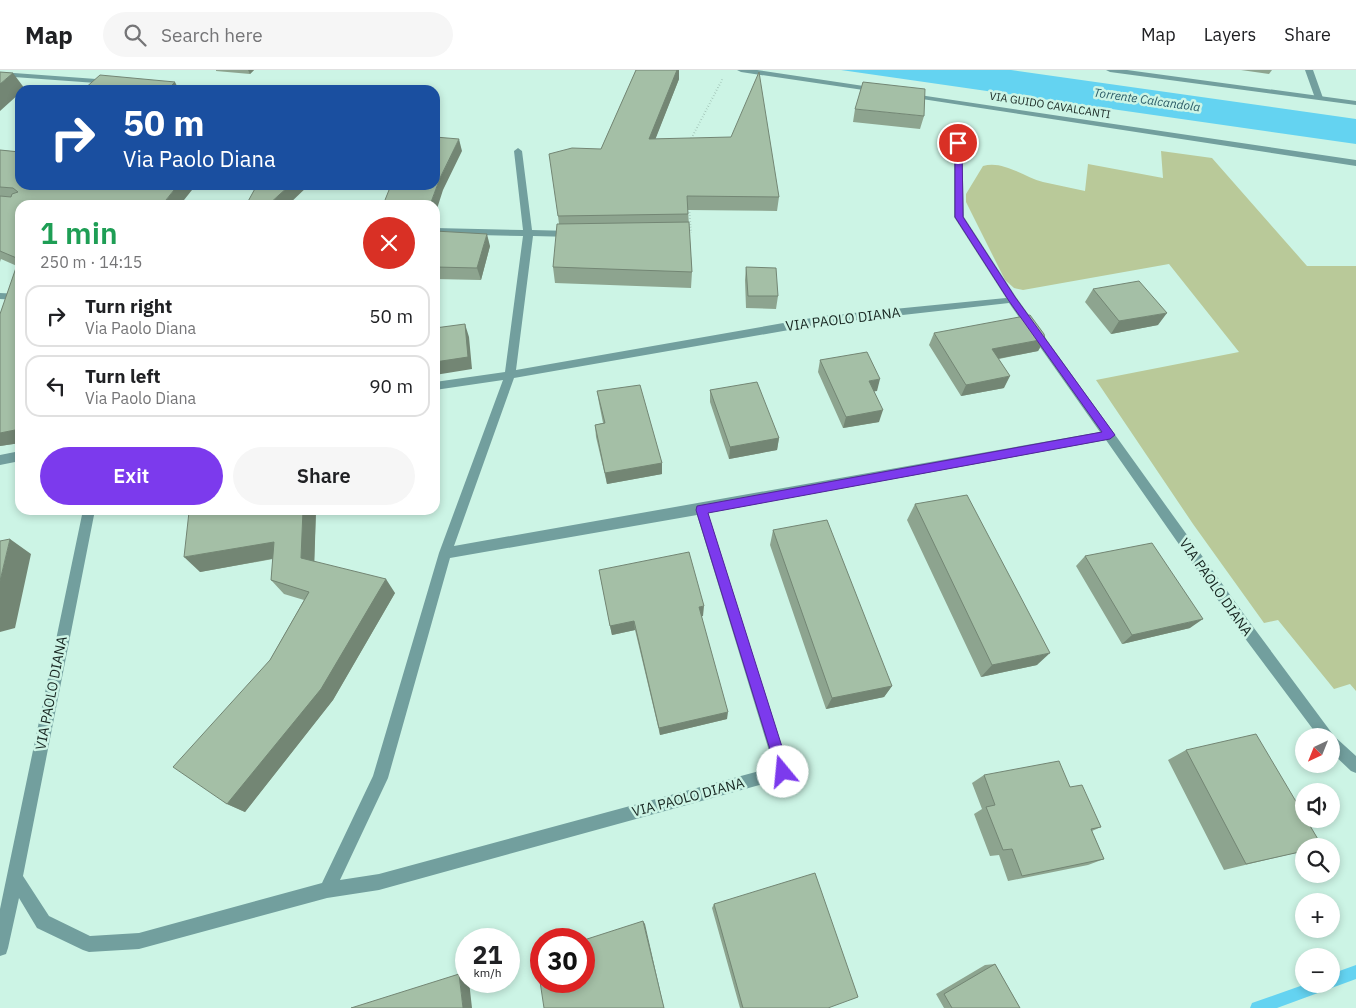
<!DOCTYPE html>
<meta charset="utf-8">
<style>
:root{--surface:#fff;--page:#f6f6f6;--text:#202124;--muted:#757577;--line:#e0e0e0;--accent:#7c3aed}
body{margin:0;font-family:"IBM Plex Sans",sans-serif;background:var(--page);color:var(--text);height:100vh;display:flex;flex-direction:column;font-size:19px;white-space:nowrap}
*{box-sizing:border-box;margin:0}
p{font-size:16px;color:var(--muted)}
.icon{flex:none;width:28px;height:28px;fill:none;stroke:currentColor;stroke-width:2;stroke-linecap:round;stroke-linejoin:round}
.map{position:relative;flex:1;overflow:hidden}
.sheet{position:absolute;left:15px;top:130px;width:425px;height:315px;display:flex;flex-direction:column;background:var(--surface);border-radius:15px;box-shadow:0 2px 8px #0003}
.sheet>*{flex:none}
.guide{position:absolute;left:15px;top:15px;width:425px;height:105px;border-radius:15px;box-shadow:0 2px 8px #0003;background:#1a4fa0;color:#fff;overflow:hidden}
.needle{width:32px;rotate:223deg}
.buttons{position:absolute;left:1295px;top:658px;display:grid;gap:10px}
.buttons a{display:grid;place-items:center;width:45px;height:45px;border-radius:50%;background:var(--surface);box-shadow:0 2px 8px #0003;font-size:25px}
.speed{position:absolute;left:455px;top:858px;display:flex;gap:10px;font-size:25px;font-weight:700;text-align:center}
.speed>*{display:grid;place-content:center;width:65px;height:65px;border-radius:50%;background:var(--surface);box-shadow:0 2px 8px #0003;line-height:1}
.speed small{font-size:12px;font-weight:400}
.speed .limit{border:8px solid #d22;background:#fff;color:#111}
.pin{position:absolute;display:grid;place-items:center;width:42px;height:42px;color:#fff;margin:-21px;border:2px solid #fff;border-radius:50%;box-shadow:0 1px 5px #0007}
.me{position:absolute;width:55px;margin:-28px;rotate:343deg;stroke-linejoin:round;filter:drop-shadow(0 0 4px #0008)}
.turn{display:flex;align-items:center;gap:18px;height:105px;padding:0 25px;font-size:22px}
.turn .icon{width:65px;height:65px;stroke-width:2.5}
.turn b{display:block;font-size:35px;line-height:42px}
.round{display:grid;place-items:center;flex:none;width:52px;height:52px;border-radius:26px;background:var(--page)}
.head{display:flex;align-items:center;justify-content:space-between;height:85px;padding:0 25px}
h1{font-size:30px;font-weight:600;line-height:38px;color:#1e9e55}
.primary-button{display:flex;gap:10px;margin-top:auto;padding:10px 25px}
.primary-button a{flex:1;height:58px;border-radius:30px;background:var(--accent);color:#fff;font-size:20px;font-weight:600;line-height:58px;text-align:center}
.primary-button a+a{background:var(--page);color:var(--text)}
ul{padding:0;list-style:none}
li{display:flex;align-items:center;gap:15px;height:62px;margin:0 10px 8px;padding:0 15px;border:2px solid var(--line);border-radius:15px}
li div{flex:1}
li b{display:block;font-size:19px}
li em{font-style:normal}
header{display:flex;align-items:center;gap:30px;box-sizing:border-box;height:70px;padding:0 25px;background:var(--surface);border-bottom:1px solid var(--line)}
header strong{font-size:24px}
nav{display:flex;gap:28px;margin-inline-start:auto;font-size:18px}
.search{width:350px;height:45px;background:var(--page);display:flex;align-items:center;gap:12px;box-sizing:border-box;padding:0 18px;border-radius:28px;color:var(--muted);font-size:19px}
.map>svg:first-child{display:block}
.green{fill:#b9c999}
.water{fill:#64d3f1}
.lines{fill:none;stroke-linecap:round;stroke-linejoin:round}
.stream{fill:#64d3f1;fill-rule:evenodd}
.path{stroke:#93b3a7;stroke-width:2;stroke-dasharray:0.5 2.5;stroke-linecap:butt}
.service{fill:#729f9e;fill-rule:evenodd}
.minor{fill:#729f9e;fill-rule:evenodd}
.tertiary{fill:#729f9e;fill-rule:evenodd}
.wall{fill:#8da48f}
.shaded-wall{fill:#738674}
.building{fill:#a4bfa6;stroke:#738674}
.route{fill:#7c3aed;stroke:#51269a}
.labels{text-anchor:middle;stroke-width:5;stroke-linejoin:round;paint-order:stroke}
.far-street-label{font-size:11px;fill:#172621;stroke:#ccf4e5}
.far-water-label{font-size:12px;font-style:italic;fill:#2b5b67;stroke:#ccf4e5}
.street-label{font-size:14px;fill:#172621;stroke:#ccf4e5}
</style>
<header>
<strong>Map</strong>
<div class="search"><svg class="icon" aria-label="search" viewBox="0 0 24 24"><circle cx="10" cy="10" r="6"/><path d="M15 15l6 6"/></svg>Search here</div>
<nav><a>Map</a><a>Layers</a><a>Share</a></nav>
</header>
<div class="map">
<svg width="1356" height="938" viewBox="0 0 1356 938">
<rect width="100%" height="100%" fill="#ccf4e5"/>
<!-- green -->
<path class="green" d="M 1161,81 L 1212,88 L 1307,196 L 1356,196 L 1356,621 L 1350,614 L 1334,619 L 1278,550 L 1264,553 L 1193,454 L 1096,310 L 1239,282 L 1169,194 L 1023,220 L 1014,218 L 1005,210 L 966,132 L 966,124 L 983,96 C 1003,90 1024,107 1043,112 C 1057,115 1071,118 1085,121 L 1088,94 L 1163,108 Z"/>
<!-- water -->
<path class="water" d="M 841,0 L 1011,0 L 1356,49 L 1356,74 Z"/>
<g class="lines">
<!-- stream -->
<path class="stream" d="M 1356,895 L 1356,909 L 1277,938 L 1250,938 L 1252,933 L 1306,914 L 1331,914 L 1331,904 Z"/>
<!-- path -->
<path class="path" d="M 690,71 L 723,8
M 689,136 L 691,163"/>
<!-- service -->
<path class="service" d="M 958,70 L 962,73 L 964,147 L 1016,227 L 1016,231 L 1008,231 L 954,147 L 954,73 Z"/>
<!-- minor -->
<path class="minor" d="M 737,0 L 757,0 L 877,18 L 881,20 L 877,22 L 741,2 Z
M 1305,0 L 1313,0 L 1323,28 L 1322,30 L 1315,28 Z
M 0,2 L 110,10 L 114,12 L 110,14 L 0,6 Z
M 906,23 L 1356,90 L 1356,96 L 909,27 L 906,27 Z
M 518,78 L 522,81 L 532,160 L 572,161 L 577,164 L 572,167 L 533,166 L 516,300 L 823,246 L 1016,227 L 1251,554 L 1334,666 L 1356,686 L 1356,703 L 1351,701 L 1331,682 L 1331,666 L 1318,666 L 1241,563 L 1106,370 L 708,443 L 790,702 L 788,707 L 379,820 L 327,828 L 139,879 L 89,882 L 83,880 L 37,858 L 19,828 L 8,878 L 6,884 L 0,886 L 0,839 L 83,440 L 95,440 L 23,806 L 49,846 L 90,866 L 139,863 L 322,813 L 373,706 L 439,483 L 503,310 L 435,320 L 435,312 L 505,302 L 523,166 L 435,164 L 435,158 L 523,160 L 514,81 ZM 1009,233 L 1100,362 L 454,476 L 514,308 L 823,254 ZM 697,445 L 774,697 L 379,804 L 340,810 L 388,708 L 450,488 Z
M 0,223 L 20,224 L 20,230 L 0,229 Z
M 20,381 L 20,391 L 0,395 L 0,385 Z"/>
<!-- tertiary -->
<path class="tertiary" d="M 1106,0 L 1127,0 L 1356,31 L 1356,35 L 1110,2 Z"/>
</g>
<!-- wall -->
<path class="wall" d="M 216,0 L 254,0 L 250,4 L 216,1 Z
M 636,0 L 679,0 L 679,9 L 655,69 L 779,127 L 777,141 L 688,140 L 692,202 L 691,218 L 555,213 L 553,197 L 559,154 L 558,146 L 601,79 Z
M 1241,0 L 1272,0 L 1269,4 Z
M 855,39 L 924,46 L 920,59 L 853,52 Z
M 0,80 L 20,82 L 20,373 L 0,376 L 0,244 L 17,196 L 1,189 L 0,192 Z
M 435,161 L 490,176 L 481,210 L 435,209 Z
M 746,197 L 778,226 L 776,239 L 746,238 L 745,210 Z
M 1093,219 L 1158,255 L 1111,264 L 1085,232 Z
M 934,263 L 1045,269 L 1038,281 L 999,289 L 1004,318 L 961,326 L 929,275 Z
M 820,290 L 877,321 L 874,321 L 879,352 L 843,358 L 818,302 Z
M 710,320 L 779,368 L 777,380 L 729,389 L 710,332 Z
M 597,321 L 662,393 L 662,404 L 607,414 L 596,367 L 595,355 L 603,353 L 599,333 Z
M 915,434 L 1037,595 L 981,607 L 907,450 Z
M 197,440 L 316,440 L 314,491 L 395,523 L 333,630 L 245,742 L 227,734 L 270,590 L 304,530 L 284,524 L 271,510 L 273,489 L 200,502 Z
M 773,460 L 892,616 L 884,627 L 826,639 L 770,475 Z
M 1085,486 L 1190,558 L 1122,574 L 1076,496 Z
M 599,500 L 703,546 L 701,546 L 727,649 L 660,665 L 635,560 L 612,565 Z
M 1186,680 L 1304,781 L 1224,800 L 1168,690 Z
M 984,705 L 1070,717 L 1101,757 L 1092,761 L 1104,789 L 1088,795 L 1008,811 L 999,785 L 990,786 L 974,744 L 982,739 L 972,713 Z
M 714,834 L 828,938 L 740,938 L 712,838 Z
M 995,894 L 1020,938 L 944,938 L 936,924 L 985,895 Z"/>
<!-- shaded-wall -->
<path class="shaded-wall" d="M 248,0 L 254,0 L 250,4 Z
M 677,0 L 679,0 L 679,9 L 650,83 L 649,69 Z
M 13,3 L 25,19 L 23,20 L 20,20 L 20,23 L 0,41 L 0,14 Z
M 175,12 L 179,20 L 167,20 Z
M 459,69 L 462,81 L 443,120 L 435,145 L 435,135 L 430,135 L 440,108 Z
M 178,115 L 196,115 L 180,135 L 162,135 Z
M 290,115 L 309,115 L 288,135 L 268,135 Z
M 487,164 L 490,176 L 481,210 L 477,198 Z
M 1167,243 L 1158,255 L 1111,264 L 1119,251 Z
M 465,254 L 469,267 L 472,299 L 435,305 L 435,292 Z
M 1045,269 L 1038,281 L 986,291 L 992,279 Z
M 1010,306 L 1004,318 L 961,326 L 966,315 Z
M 880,309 L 877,321 L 865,323 L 869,311 Z
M 883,340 L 879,352 L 843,358 L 846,347 Z
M 20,359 L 20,373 L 0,376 L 0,363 Z
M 779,368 L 777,380 L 729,389 L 730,377 Z
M 662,393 L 662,404 L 607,414 L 605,403 Z
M 303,440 L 316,440 L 314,503 L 301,488 Z
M 10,469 L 31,484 L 15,558 L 0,562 L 0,511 Z
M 274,472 L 287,486 L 200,502 L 184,487 Z
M 386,509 L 395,523 L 333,630 L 245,742 L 227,734 Z
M 704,536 L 703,546 L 698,547 L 699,537 Z
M 1203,549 L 1190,558 L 1122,574 L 1132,565 Z
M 634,551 L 635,560 L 612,565 L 610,556 Z
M 1050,583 L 1037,595 L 981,607 L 992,595 Z
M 892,616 L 884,627 L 826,639 L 832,628 Z
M 728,642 L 727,649 L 660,665 L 659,658 Z
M 643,851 L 645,854 L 664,938 Z
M 459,904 L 466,905 L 466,911 L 469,911 L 472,938 L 463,938 Z"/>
<!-- building -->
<path class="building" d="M 636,0 L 677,0 L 649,69 L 731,67 L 759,2 L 779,127 L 687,126 L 688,144 L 558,146 L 549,84 L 572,78 L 601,79 Z
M 0,2 L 13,3 L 0,14 Z
M 100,5 L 175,12 L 167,20 L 83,20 Z
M 863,12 L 925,19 L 924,46 L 855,39 Z
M 435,67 L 459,69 L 440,108 L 430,135 L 383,135 L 391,115 L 435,115 Z
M 0,80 L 20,82 L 20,115 L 178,115 L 162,135 L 20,135 L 20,359 L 0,363 L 0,244 L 19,189 L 0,181 L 0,126 L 11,127 L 12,124 L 18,122 L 13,118 L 0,117 Z
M 257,115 L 290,115 L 268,135 L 246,135 Z
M 689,152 L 692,202 L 553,197 L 557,154 Z
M 435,161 L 487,164 L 477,198 L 435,197 Z
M 746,197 L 776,198 L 778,226 L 748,226 Z
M 1139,211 L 1167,243 L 1119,251 L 1093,219 Z
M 1030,245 L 1044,264 L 1045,269 L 992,279 L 1010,306 L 966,315 L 934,263 Z
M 465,254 L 468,287 L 435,292 L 435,258 Z
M 867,282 L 880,309 L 869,311 L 883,340 L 846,347 L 820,290 Z
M 757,312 L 779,368 L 730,377 L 710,320 Z
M 640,315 L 662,393 L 605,403 L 595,355 L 605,353 L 597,321 Z
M 967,425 L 1050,583 L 992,595 L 915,434 Z
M 197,440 L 303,440 L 301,488 L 386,509 L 321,619 L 227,734 L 173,697 L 270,590 L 309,522 L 271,510 L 274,472 L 184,487 L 189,442 Z
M 827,450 L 892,616 L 832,628 L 773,460 Z
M 10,469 L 0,511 L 0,471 Z
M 1152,473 L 1203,549 L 1132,565 L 1085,486 Z
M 689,482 L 704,536 L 699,537 L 728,642 L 659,658 L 634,551 L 610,556 L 599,500 Z
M 1256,664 L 1304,745 L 1304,749 L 1306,749 L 1322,776 L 1304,776 L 1304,781 L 1246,794 L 1186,680 Z
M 1059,691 L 1070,717 L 1082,715 L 1101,757 L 1091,759 L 1104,789 L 1022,806 L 1012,779 L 1003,780 L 986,737 L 995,735 L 984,705 Z
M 815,803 L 858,927 L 828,938 L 743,938 L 714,834 Z
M 643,851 L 664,938 L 544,938 L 536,885 L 541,883 L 541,911 L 584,911 L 584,870 Z
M 995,894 L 1020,938 L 952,938 L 944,924 Z
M 459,904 L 463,938 L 351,938 Z"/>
<!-- route -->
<path class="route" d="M 958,71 L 962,73 L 963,147 L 1015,227 L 1115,365 L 1110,369 L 708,443 L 790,702 L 788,706 L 783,708 L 779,706 L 777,702 L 696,440 L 697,436 L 1102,362 L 1009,231 L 955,147 L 955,73 Z"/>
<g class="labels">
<!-- far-street labels -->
<g class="far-street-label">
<text transform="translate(1050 35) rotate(9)" y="4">VIA GUIDO CAVALCANTI</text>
</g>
<!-- far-water labels -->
<g class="far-water-label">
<text transform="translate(1147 30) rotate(8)" y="4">Torrente Calcandola</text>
</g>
<!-- street labels -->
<g class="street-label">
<text transform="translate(843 249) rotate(-7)" y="5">VIA PAOLO DIANA</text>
<text transform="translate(1216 517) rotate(55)" y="5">VIA PAOLO DIANA</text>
<text transform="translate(51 623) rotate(-79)" y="5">VIA PAOLO DIANA</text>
<text transform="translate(688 727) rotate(-15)" y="5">VIA PAOLO DIANA</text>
</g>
</g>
</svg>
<div class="buttons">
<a><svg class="needle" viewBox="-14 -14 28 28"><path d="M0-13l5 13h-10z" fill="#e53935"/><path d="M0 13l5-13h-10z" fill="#757577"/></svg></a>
<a><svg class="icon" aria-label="sound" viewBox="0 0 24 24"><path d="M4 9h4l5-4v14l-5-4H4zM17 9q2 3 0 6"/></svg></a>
<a><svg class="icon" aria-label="search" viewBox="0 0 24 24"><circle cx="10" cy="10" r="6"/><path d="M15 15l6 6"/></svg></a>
<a>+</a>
<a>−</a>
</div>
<div class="speed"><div>21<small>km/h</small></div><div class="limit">30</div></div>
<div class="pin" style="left:958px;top:73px;background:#d93025"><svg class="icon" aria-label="arrive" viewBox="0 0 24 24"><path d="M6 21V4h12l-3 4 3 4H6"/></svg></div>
<svg class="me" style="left:783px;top:702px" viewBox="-20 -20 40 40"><circle r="19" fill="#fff"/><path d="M0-13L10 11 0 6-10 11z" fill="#7c3aed"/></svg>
<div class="guide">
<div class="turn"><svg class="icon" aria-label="right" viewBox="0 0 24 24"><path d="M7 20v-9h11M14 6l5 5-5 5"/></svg><div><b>50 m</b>Via Paolo Diana</div></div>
</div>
<section class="sheet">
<div class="head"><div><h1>1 min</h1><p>250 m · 14:15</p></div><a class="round" style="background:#d93025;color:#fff"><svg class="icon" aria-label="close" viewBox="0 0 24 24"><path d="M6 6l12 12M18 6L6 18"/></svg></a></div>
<ul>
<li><svg class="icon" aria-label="right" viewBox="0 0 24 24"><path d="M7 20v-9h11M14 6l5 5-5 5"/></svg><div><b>Turn right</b><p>Via Paolo Diana</p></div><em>50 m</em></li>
<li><svg class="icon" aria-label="left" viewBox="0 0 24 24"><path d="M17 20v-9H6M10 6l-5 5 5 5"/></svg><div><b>Turn left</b><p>Via Paolo Diana</p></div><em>90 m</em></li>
</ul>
<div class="primary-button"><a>Exit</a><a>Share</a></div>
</section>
</div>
